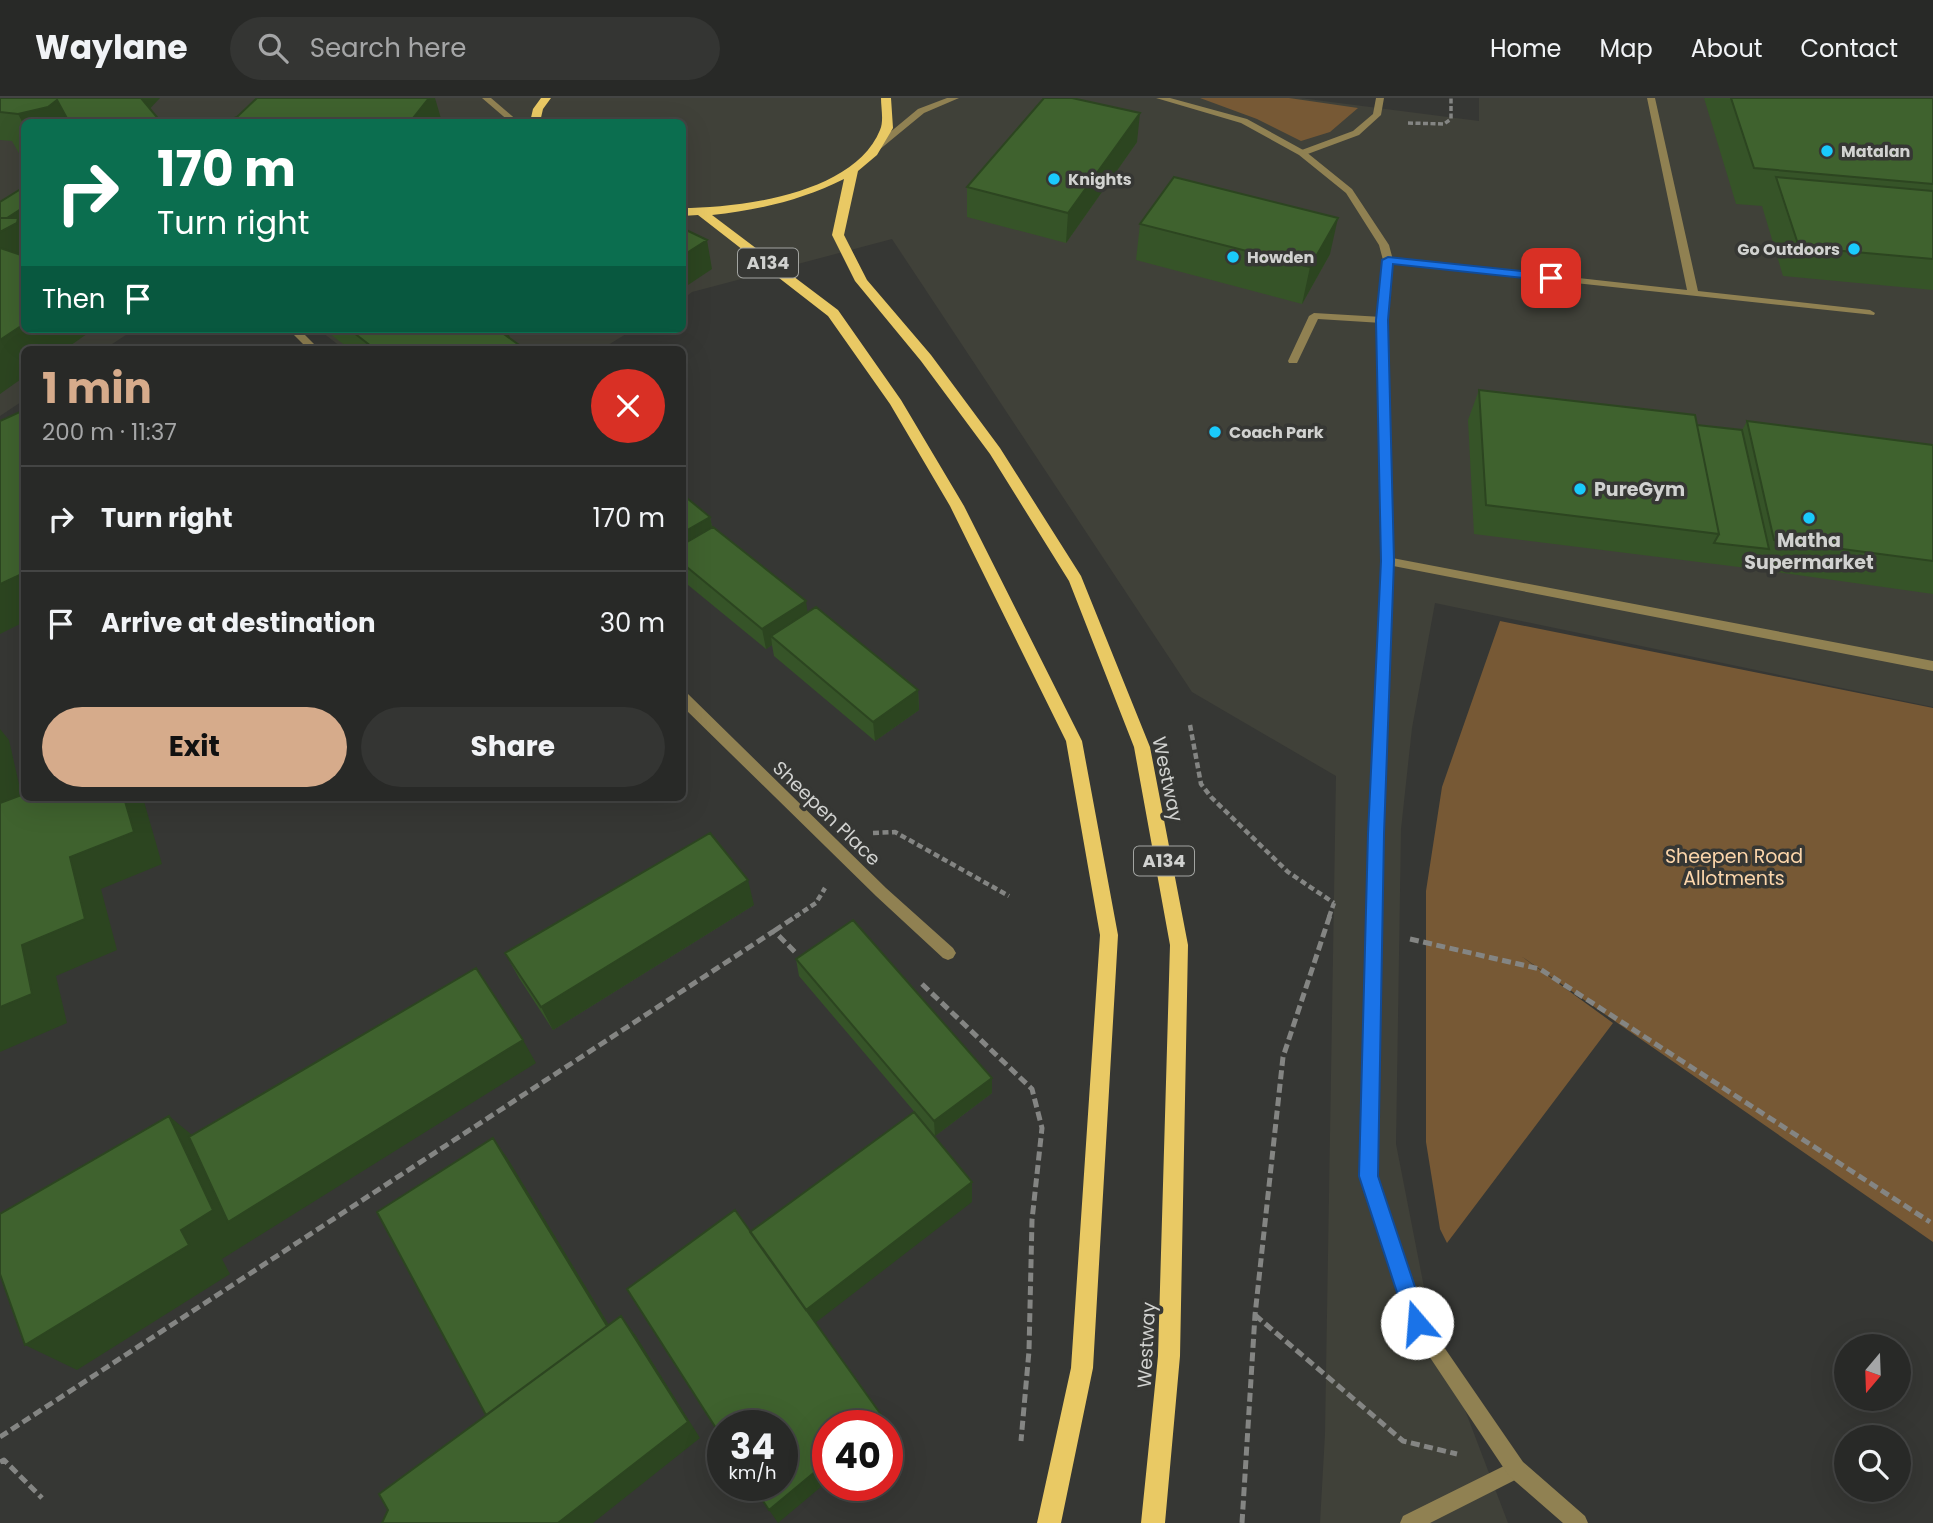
<!DOCTYPE html>
<meta charset="utf-8">
<style>
:root{--surface:#282927;--page:#343533;--text:#f1f3f6;--muted:#a5a6a7;--line:#444544;--accent:#d6ab8b}
body{margin:0;font-family:Poppins,sans-serif;background:var(--page);color:var(--text);height:100vh;display:flex;flex-direction:column;font-size:26px;white-space:nowrap}
*{box-sizing:border-box;margin:0}
p{font-size:23px;color:var(--muted)}
.icon{flex:none;width:38px;height:38px;fill:none;stroke:currentColor;stroke-width:2;stroke-linecap:round;stroke-linejoin:round}
.map{position:relative;flex:1;overflow:hidden}
.details{position:absolute;left:21px;top:248px;width:665px;height:455px;display:flex;flex-direction:column;background:var(--surface);border-radius:10px;box-shadow:0 7px 28px #0002,0 0 0 2px var(--line)}
.details>*{flex:none}
.top-card{position:absolute;left:21px;top:21px;width:665px;height:214px;border-radius:10px;box-shadow:0 7px 28px #0002,0 0 0 2px var(--line);background:#0b6e4f;color:#fff;overflow:hidden}
.needle{width:46px;rotate:199deg}
.controls{position:absolute;left:1834px;top:1236px;display:grid;gap:14px}
.controls a{display:grid;place-items:center;width:77px;height:77px;border-radius:50%;background:var(--surface);box-shadow:0 7px 28px #0002,0 0 0 2px var(--line);font-size:35px}
.speed{position:absolute;left:707px;top:1312px;display:flex;gap:14px;font-size:35px;font-weight:700;text-align:center}
.speed>*{display:grid;place-content:center;width:91px;height:91px;border-radius:50%;background:var(--surface);box-shadow:0 7px 28px #0002,0 0 0 2px var(--line);line-height:1}
.speed small{font-size:18px;font-weight:400}
.speed .limit{border:10px solid #d22;background:#fff;color:#111}
.pin{position:absolute;display:grid;place-items:center;width:60px;height:60px;color:#fff;margin:-30px;border-radius:14px;box-shadow:0 4px 10px #0006}
.me{position:absolute;width:77px;margin:-38px;rotate:342deg;stroke-linejoin:round;filter:drop-shadow(0 0 5px #0008)}
.turn{display:flex;align-items:center;gap:24px;height:147px;padding:0 21px;font-size:32px}
.turn .icon{width:91px;height:91px;stroke-width:2.5}
.turn b{display:block;font-size:49px;line-height:60px}
.then{display:flex;align-items:center;height:66px;padding:0 21px;background:#0003;gap:14px;font-size:26px}
.round{display:grid;place-items:center;flex:none;width:74px;height:74px;border-radius:37px;background:var(--page)}
.overview{display:flex;align-items:center;justify-content:space-between;height:119px;padding:0 21px}
h1{font-size:42px;font-weight:700;line-height:52px;color:var(--accent)}
.primary-button{display:flex;gap:14px;margin-top:auto;padding:14px 21px}
.primary-button a{flex:1;height:80px;border-radius:42px;background:var(--accent);color:#111;font-size:28px;font-weight:700;line-height:80px;text-align:center}
.primary-button a+a{background:var(--page);color:var(--text)}
ul{padding:0;list-style:none}
li{display:flex;align-items:center;gap:21px;height:105px;padding:0 21px;border-top:2px solid var(--line)}
li div{flex:1}
li b{display:block;font-size:26px}
li em{font-style:normal}
header{display:flex;align-items:center;gap:42px;box-sizing:border-box;height:98px;padding:0 35px;background:var(--surface);border-bottom:2px solid var(--line)}
header strong{font-size:33px}
nav{display:flex;gap:38px;margin-inline-start:auto;font-size:24px}
.search{width:490px;height:63px;background:var(--page);display:flex;align-items:center;gap:18px;box-sizing:border-box;padding:0 24px;border-radius:38px;color:var(--muted);font-size:26px}
.map>svg:first-child{display:block}
.built{fill:#404139}
.green{fill:#775935}
.lines{fill:none;stroke-linecap:round;stroke-linejoin:round}
.path-far2{stroke:#848583;stroke-width:3.5;stroke-dasharray:5 2.5;stroke-linecap:butt}
.path-far1{stroke:#848583;stroke-width:4.5;stroke-dasharray:6 3.5;stroke-linecap:butt}
.path{stroke:#848583;stroke-width:5;stroke-dasharray:9 4.5;stroke-linecap:butt}
.service{fill:#908152;fill-rule:evenodd}
.minor{fill:#908152;fill-rule:evenodd}
.tertiary{fill:#908152;fill-rule:evenodd}
.primary{fill:#e9c964;fill-rule:evenodd}
.wall{fill:#365428}
.shaded-wall{fill:#2c4520}
.building{fill:#3f622e;stroke:#2c4520;stroke-width:2}
.route{fill:#1a73e8;stroke:#114b97;stroke-width:2}
.poi-dot{fill:#1acafc;stroke:#363734;stroke-width:2.5}
.labels{text-anchor:middle;stroke-width:7;stroke-linejoin:round;paint-order:stroke}
.far-poi-label{font-size:16px;font-weight:bold;fill:#d1d2d0;stroke:#363734;text-anchor:start}
.shield{fill:#363734;stroke:#a2a4a1;stroke-width:2}
.shield-label{font-size:18px;font-weight:bold;fill:#d1d2d0}
.poi-label{font-size:19px;font-weight:bold;fill:#d1d2d0;stroke:#363734;text-anchor:start}
.street-label{font-size:19px;fill:#d1d2d0;stroke:#363734}
.park-label{font-size:19px;fill:#fcd6ab;stroke:#363734}
</style>
<header>
<strong>Waylane</strong>
<div class="search"><svg class="icon" aria-label="search" viewBox="0 0 24 24"><circle cx="10" cy="10" r="6"/><path d="M15 15l6 6"/></svg>Search here</div>
<nav><a>Home</a><a>Map</a><a>About</a><a>Contact</a></nav>
</header>
<div class="map">
<svg width="1933" height="1425" viewBox="0 0 1933 1425">
<rect width="100%" height="100%" fill="#363734"/>
<!-- built -->
<path class="built" d="M 0,0 L 1300,0 L 1479,23 L 1479,0 L 1933,0 L 1933,609 L 1435,505 L 1412,630 L 1401,731 L 1396,1046 L 1430,1220 L 1508,1425 L 1320,1425 L 1325,1336 L 1336,678 L 1192,594 L 892,141 L 692,194 L 683,201 L 682,24 L 24,24 L 24,231 L 135,231 L 103,252 L 24,252 L 24,302 L 0,318 Z
M 318,231 L 634,231 L 600,252 L 345,252 Z"/>
<!-- green -->
<path class="green" d="M 1200,0 L 1289,0 L 1358,10 L 1330,34 L 1301,43 L 1257,21 Z
M 1500,523 L 1933,610 L 1933,1144 L 1521,858 L 1613,925 L 1447,1145 L 1440,1131 L 1426,1044 L 1426,793 L 1442,689 Z"/>
<g class="lines">
<!-- path-far2 -->
<path class="path-far2" d="M 1408,25 L 1444,26 L 1451,21 L 1451,0"/>
<!-- path-far1 -->
<path class="path-far1" d="M 1190,627 L 1201,686 L 1211,699 L 1288,774 L 1334,805
M 873,735 L 895,734 L 1009,798
M 795,819 L 816,805 L 825,790
M 1329,819 L 1334,805"/>
<!-- path -->
<path class="path" d="M 774,833 L 798,817
M 1410,841 L 1540,871 L 1930,1124
M 922,886 L 1032,991 L 1042,1030 L 1032,1122 L 1029,1253 L 1021,1343
M 1255,1217 L 1403,1343 L 1457,1356
M 0,1339 L 774,833 L 795,854
M 0,1364 L 4,1362 L 42,1400
M 1242,1425 L 1255,1217 L 1283,959 L 1330,817"/>
<!-- service -->
<path class="service" d="M 1376,0 L 1384,0 L 1381,17 L 1359,37 L 1305,57 L 1299,57 L 1299,53 L 1353,33 L 1373,16 Z
M 1647,0 L 1655,0 L 1698,193 L 1870,212 L 1875,215 L 1874,217 L 1388,165 L 1383,162 L 1388,159 L 1687,192 Z
M 1314,215 L 1382,219 L 1387,222 L 1382,225 L 1318,221 L 1298,263 L 1297,265 L 1289,265 L 1288,263 L 1309,218 Z
M 1387,459 L 1933,563 L 1933,573 L 1383,466 L 1381,463 L 1383,460 Z
M 1516,1362 L 1523,1364 L 1525,1371 L 1523,1378 L 1430,1425 L 1400,1425 L 1403,1418 Z"/>
<!-- minor -->
<path class="minor" d="M 288,231 L 299,231 L 320,252 L 309,252 Z
M 682,594 L 687,595 L 886,790 L 953,850 L 956,855 L 953,860 L 948,862 L 943,860 L 876,798 L 682,608 Z"/>
<!-- tertiary -->
<path class="tertiary" d="M 482,0 L 491,0 L 519,24 L 510,24 Z
M 947,0 L 959,0 L 924,15 L 879,52 L 871,50 L 918,11 Z
M 1156,0 L 1170,0 L 1247,21 L 1305,53 L 1352,91 L 1389,147 L 1393,162 L 1387,222 L 1393,463 L 1383,736 L 1376,1078 L 1424,1220 L 1523,1364 L 1585,1418 L 1588,1425 L 1563,1425 L 1509,1378 L 1411,1231 L 1360,1078 L 1369,736 L 1381,463 L 1377,222 L 1383,162 L 1379,147 L 1346,95 L 1299,57 L 1241,25 Z"/>
<!-- primary -->
<path class="primary" d="M 541,0 L 551,0 L 543,11 L 540,24 L 530,24 L 533,11 Z
M 881,0 L 891,0 L 893,30 L 877,57 L 858,73 L 844,137 L 867,182 L 931,257 L 1000,350 L 1081,478 L 1150,649 L 1188,847 L 1180,1258 L 1165,1425 L 1141,1425 L 1158,1258 L 1170,847 L 1134,649 L 1069,483 L 990,356 L 921,263 L 855,183 L 832,137 L 844,81 C 802,102 759,112 712,117 L 838,212 L 901,302 L 964,408 L 1082,643 L 1118,837 L 1093,1270 L 1061,1425 L 1037,1425 L 1071,1270 L 1100,837 L 1066,643 L 950,408 L 890,306 L 828,218 L 698,117 L 682,118 L 682,110 C 742,110 855,95 880,32 C 884,23 881,10 881,0 Z"/>
</g>
<!-- wall -->
<path class="wall" d="M 0,0 L 160,0 L 24,24 L 24,60 L 21,59 L 12,43 L 0,42 Z
M 1704,0 L 1933,0 L 1933,192 L 1783,178 L 1762,108 L 1736,106 Z
M 1137,44 L 1066,145 L 967,119 L 967,89 Z
M 1140,126 L 1330,156 L 1302,206 L 1136,162 Z
M 328,231 L 507,231 L 510,240 L 526,252 L 351,252 L 330,236 Z
M 1479,292 L 1697,327 L 1742,332 L 1747,323 L 1933,347 L 1933,496 L 1755,471 L 1474,436 L 1468,322 Z
M 682,396 L 710,419 L 712,429 L 807,515 L 918,592 L 919,612 L 875,643 L 774,558 L 772,547 L 766,551 L 682,482 Z
M 754,807 L 553,932 L 519,880 L 505,855 Z
M 796,861 L 992,995 L 935,1038 L 799,878 Z"/>
<!-- shaded-wall -->
<path class="shaded-wall" d="M 132,0 L 160,0 L 142,19 Z
M 429,0 L 435,0 L 442,24 L 399,24 Z
M 57,2 L 69,24 L 24,24 L 24,27 L 18,16 Z
M 1140,15 L 1137,44 L 1066,145 L 1068,115 Z
M 24,109 L 24,170 L 0,170 L 0,121 Z
M 1338,120 L 1330,156 L 1302,206 L 1310,169 Z
M 707,142 L 712,171 L 682,191 L 682,158 Z
M 24,226 L 24,231 L 94,231 L 64,252 L 24,252 L 24,279 L 0,296 L 0,242 Z
M 494,231 L 507,231 L 514,252 Z
M 710,419 L 714,439 L 682,458 L 682,435 Z
M 24,475 L 24,524 L 0,536 L 0,486 Z
M 806,503 L 809,524 L 771,538 L 772,547 L 766,551 L 762,531 Z
M 918,592 L 919,612 L 875,643 L 873,624 Z
M 0,631 L 9,642 L 31,739 L 0,707 Z
M 124,700 L 143,700 L 162,766 L 101,791 L 117,852 L 56,878 L 67,925 L 0,954 L 0,909 L 22,847 L 70,759 Z
M 748,782 L 754,807 L 553,932 L 541,909 Z
M 523,942 L 536,965 L 222,1161 L 230,1176 L 77,1272 L 25,1247 L 181,1132 L 169,1018 L 209,1051 Z
M 992,980 L 992,995 L 935,1038 L 934,1023 Z
M 493,1040 L 508,1061 L 623,1250 L 489,1323 Z
M 972,1084 L 972,1104 L 810,1229 L 805,1213 Z
M 621,1218 L 636,1238 L 700,1340 L 593,1425 L 558,1425 Z
M 882,1318 L 884,1328 L 870,1328 Z
M 828,1363 L 828,1383 L 778,1425 L 769,1412 Z"/>
<!-- building -->
<path class="building" d="M 0,0 L 141,0 L 161,24 L 69,24 L 57,2 L 48,9 L 18,16 L 0,14 Z
M 257,0 L 429,0 L 413,20 L 399,24 L 223,24 L 237,19 Z
M 1044,0 L 1072,0 L 1140,15 L 1068,115 L 967,89 Z
M 1731,0 L 1933,0 L 1933,86 L 1754,70 Z
M 1174,79 L 1338,120 L 1310,169 L 1140,126 Z
M 1776,79 L 1933,93 L 1933,161 L 1799,149 Z
M 24,89 L 24,109 L 7,120 L 0,120 L 0,104 Z
M 0,120 L 18,120 L 17,125 L 0,134 Z
M 682,130 L 707,142 L 682,158 Z
M 0,150 L 24,158 L 24,226 L 0,242 Z
M 349,231 L 497,231 L 526,252 L 376,252 Z
M 1479,292 L 1695,317 L 1719,436 L 1486,407 Z
M 24,312 L 24,475 L 0,486 L 0,323 Z
M 1747,323 L 1933,347 L 1933,463 L 1774,442 Z
M 1697,327 L 1742,332 L 1769,451 L 1714,445 L 1719,436 Z
M 682,396 L 710,419 L 682,435 Z
M 713,429 L 806,503 L 762,531 L 682,465 L 682,447 Z
M 816,509 L 918,592 L 873,624 L 771,538 Z
M 24,696 L 24,700 L 124,700 L 134,734 L 70,759 L 85,821 L 22,847 L 32,896 L 0,909 L 0,705 Z
M 710,735 L 748,782 L 541,909 L 505,855 Z
M 853,822 L 992,980 L 934,1023 L 796,861 Z
M 476,870 L 523,942 L 228,1124 L 189,1039 Z
M 914,1014 L 972,1084 L 806,1212 L 750,1134 Z
M 169,1018 L 213,1112 L 181,1132 L 189,1147 L 25,1247 L 0,1176 L 0,1116 Z
M 493,1040 L 607,1228 L 486,1317 L 377,1114 Z
M 735,1112 L 882,1318 L 870,1328 L 828,1328 L 828,1363 L 769,1412 L 753,1388 L 782,1388 L 782,1328 L 723,1328 L 723,1341 L 627,1191 Z
M 621,1218 L 688,1324 L 558,1425 L 382,1425 L 388,1412 L 379,1396 Z"/>
<!-- route -->
<path class="route" d="M 1388,159 L 1551,176 L 1557,180 L 1551,183 L 1393,166 L 1388,222 L 1394,463 L 1384,736 L 1378,1078 L 1427,1225 L 1424,1232 L 1417,1235 L 1410,1232 L 1407,1225 L 1359,1078 L 1368,736 L 1381,463 L 1376,222 L 1382,162 Z"/>
<!-- markers -->
<g class="poi-dot">
<circle cx="1827" cy="53" r="7"/>
<circle cx="1054" cy="81" r="7"/>
<circle cx="1854" cy="151" r="7"/>
<circle cx="1233" cy="159" r="7"/>
<circle cx="1215" cy="334" r="7"/>
<circle cx="1580" cy="391" r="7"/>
<circle cx="1809" cy="420" r="7"/>
</g>
<g class="labels">
<!-- far-poi labels -->
<g class="far-poi-label">
<text x="1841" y="59">Matalan</text>
<text x="1068" y="87">Knights</text>
<text x="1840" y="157" text-anchor="end">Go Outdoors</text>
<text x="1247" y="165">Howden</text>
<text x="1229" y="340">Coach Park</text>
</g>
<!-- shield labels -->
<g class="shield">
<rect x="738" y="150.5" width="60" height="29" rx="5"/>
<rect x="1134" y="748.5" width="60" height="29" rx="5"/>
</g>
<g class="shield-label">
<text x="768" y="171">A134</text>
<text x="1164" y="769">A134</text>
</g>
<!-- poi labels -->
<g class="poi-label">
<text x="1594" y="398">PureGym</text>
<text x="1809" y="449" text-anchor="middle">Matha<tspan x="1809" dy="22">Supermarket</tspan></text>
</g>
<!-- street labels -->
<g class="street-label">
<text transform="translate(1168 681) rotate(78)" y="7">Westway</text>
<text transform="translate(827 715) rotate(44)" y="7">Sheepen Place</text>
<text transform="translate(1146 1247) rotate(-87)" y="7">Westway</text>
</g>
<!-- park labels -->
<g class="park-label">
<text x="1734" y="765">Sheepen Road<tspan x="1734" dy="22">Allotments</tspan></text>
</g>
</g>
</svg>
<div class="controls">
<a><svg class="needle" viewBox="-14 -14 28 28"><path d="M0-13l5 13h-10z" fill="#e53935"/><path d="M0 13l5-13h-10z" fill="#a5a6a7"/></svg></a>
<a><svg class="icon" aria-label="search" viewBox="0 0 24 24"><circle cx="10" cy="10" r="6"/><path d="M15 15l6 6"/></svg></a>
</div>
<div class="speed"><div>34<small>km/h</small></div><div class="limit">40</div></div>
<div class="pin" style="left:1551px;top:180px;background:#d93025"><svg class="icon" aria-label="arrive" viewBox="0 0 24 24"><path d="M6 21V4h12l-3 4 3 4H6"/></svg></div>
<svg class="me" style="left:1417px;top:1225px" viewBox="-20 -20 40 40"><circle r="19" fill="#fff"/><path d="M0-13L10 11 0 6-10 11z" fill="#1a73e8"/></svg>
<div class="top-card">
<div class="turn"><svg class="icon" aria-label="right" viewBox="0 0 24 24"><path d="M7 20v-9h11M14 6l5 5-5 5"/></svg><div><b>170 m</b>Turn right</div></div>
<div class="then">Then<svg class="icon" aria-label="arrive" viewBox="0 0 24 24"><path d="M6 21V4h12l-3 4 3 4H6"/></svg></div>
</div>
<section class="details">
<div class="overview"><div><h1>1 min</h1><p>200 m · 11:37</p></div><a class="round" style="background:#d93025;color:#fff"><svg class="icon" aria-label="close" viewBox="0 0 24 24"><path d="M6 6l12 12M18 6L6 18"/></svg></a></div>
<ul>
<li><svg class="icon" aria-label="right" viewBox="0 0 24 24"><path d="M7 20v-9h11M14 6l5 5-5 5"/></svg><div><b>Turn right</b></div><em>170 m</em></li>
<li><svg class="icon" aria-label="arrive" viewBox="0 0 24 24"><path d="M6 21V4h12l-3 4 3 4H6"/></svg><div><b>Arrive at destination</b></div><em>30 m</em></li>
</ul>
<div class="primary-button"><a>Exit</a><a>Share</a></div>
</section>
</div>
